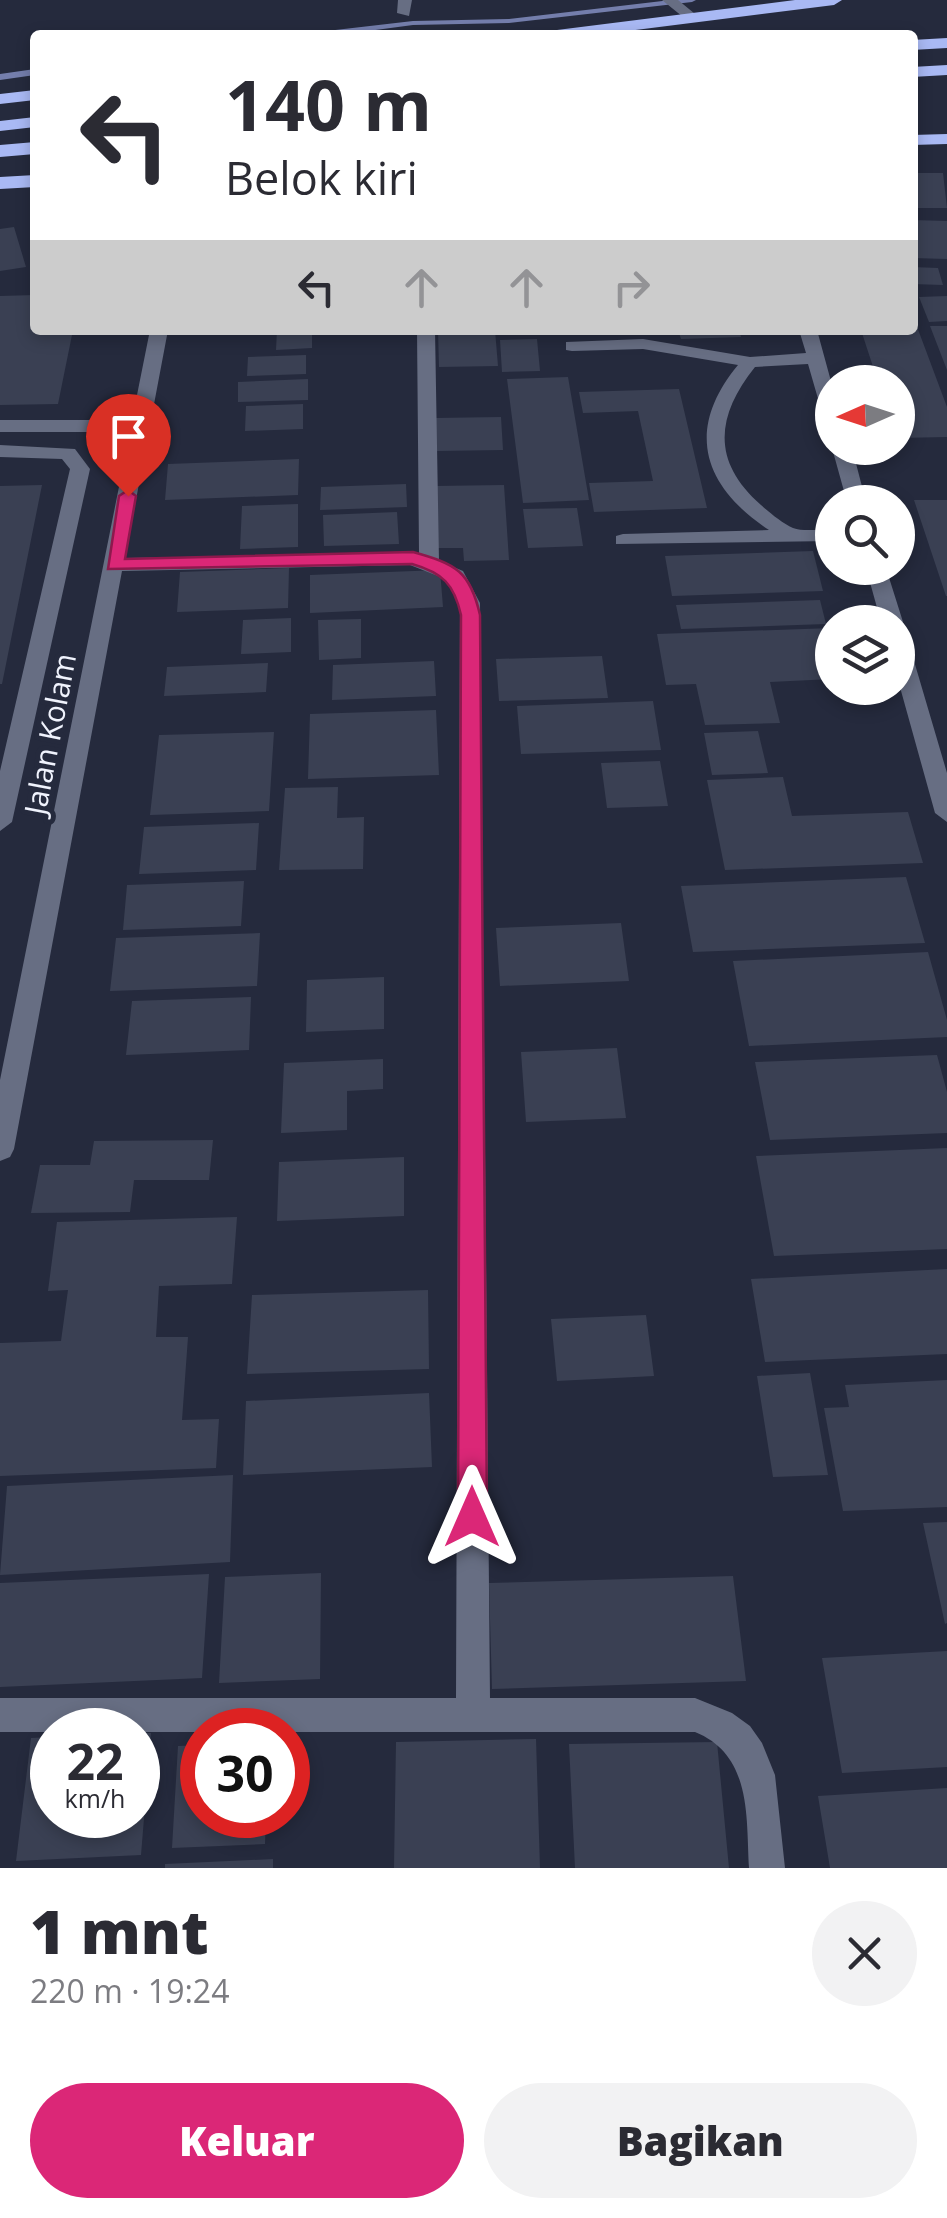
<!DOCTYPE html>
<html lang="id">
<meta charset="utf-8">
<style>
:root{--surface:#fff;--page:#f2f2f3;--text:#2b2b33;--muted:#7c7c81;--accent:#db2777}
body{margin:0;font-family:"Open Sans",sans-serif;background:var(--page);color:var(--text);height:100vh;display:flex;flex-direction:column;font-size:38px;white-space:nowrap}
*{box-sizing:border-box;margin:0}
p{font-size:32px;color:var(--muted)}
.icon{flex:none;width:55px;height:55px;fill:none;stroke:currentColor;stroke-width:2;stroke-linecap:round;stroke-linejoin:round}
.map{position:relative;height:1868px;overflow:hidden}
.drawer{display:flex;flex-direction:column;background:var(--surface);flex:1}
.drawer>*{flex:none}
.banner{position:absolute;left:30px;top:30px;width:888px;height:305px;border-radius:10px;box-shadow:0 5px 15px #0003;background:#fff;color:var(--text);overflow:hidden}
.needle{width:65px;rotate:267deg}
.fabs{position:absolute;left:815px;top:365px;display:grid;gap:20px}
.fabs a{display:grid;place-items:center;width:100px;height:100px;border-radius:50%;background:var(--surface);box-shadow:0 5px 15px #0003;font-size:50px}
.speed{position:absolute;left:30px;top:1708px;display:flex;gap:20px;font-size:50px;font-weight:700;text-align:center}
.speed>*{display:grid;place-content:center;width:130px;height:130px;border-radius:50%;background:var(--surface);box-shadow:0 5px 15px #0003;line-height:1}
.speed small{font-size:25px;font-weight:400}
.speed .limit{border:15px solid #d22;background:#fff;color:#111}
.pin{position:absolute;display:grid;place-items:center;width:85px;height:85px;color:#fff;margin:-102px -42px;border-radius:50% 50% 50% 0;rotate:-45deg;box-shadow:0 0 10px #0007}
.pin .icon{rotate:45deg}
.me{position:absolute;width:110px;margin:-55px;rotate:0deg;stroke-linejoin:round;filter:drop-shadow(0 0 8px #0008)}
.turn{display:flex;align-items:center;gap:35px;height:210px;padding:0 30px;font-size:45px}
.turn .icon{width:130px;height:130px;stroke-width:2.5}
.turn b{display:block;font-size:70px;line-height:85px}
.lanes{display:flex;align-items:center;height:95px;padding:0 30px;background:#0003;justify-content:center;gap:50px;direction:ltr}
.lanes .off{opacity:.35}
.round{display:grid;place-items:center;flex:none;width:105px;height:105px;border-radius:52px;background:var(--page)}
.overview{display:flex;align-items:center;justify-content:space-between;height:170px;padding:0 30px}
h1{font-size:60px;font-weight:800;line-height:75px}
.action{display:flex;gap:20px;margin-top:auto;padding:20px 30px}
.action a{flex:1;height:115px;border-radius:60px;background:var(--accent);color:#fff;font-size:40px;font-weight:800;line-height:115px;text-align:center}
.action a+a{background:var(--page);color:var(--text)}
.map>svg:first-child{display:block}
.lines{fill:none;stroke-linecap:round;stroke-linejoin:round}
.stream{fill:#747eac;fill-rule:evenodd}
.building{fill:#3a4053}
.lane{fill:#676e83;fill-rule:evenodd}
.street{fill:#676e83;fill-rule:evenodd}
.highway{fill:#a9b9f4;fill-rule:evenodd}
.route{fill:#db2777;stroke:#8e194d;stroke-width:2.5}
.labels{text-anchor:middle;stroke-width:10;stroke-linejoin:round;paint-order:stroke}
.street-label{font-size:30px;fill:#f0f3fd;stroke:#252a3d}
</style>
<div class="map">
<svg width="947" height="1868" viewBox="0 0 947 1868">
<rect width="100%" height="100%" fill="#252a3d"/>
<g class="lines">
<!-- stream -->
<path class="stream" d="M 671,0 L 696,0 L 692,2 L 509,23 L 413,25 L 338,35 L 314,35 L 318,32 L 413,21 L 509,19 Z
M 35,69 L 35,75 L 0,80 L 0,74 Z"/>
</g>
<!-- building -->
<path class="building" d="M 912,173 L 943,173 L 947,208 L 912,208 Z
M 912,220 L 947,221 L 947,259 L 912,258 Z
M 14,227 L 26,267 L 0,271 L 0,229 Z
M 912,267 L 938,268 L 943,285 L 912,284 Z
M 35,295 L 35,330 L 73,330 L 58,404 L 0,405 L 0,296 Z
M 947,296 L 947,321 L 929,322 L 919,297 Z
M 913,316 L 947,407 L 947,437 L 898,438 L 898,382 L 878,382 L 861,330 L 912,330 Z
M 930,326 L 947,326 L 947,370 Z
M 277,330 L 312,330 L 312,348 L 276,350 Z
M 438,330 L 495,330 L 498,366 L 439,367 Z
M 678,330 L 739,330 L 741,337 L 681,339 Z
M 537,339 L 540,371 L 502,372 L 500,340 Z
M 306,355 L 306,374 L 247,376 L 248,357 Z
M 568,377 L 589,500 L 523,503 L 507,379 Z
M 308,379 L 308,400 L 238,402 L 238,382 Z
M 679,389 L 707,508 L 594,512 L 589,483 L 653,481 L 638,411 L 583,413 L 579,392 Z
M 303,404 L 303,429 L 245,431 L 246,406 Z
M 501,417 L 503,450 L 436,451 L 436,418 Z
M 299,459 L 298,495 L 165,500 L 168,464 Z
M 406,484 L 407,507 L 320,510 L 321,487 Z
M 42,485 L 2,684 L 0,684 L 0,486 Z
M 504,485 L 509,560 L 464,561 L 463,548 L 436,548 L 435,486 Z
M 914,500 L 947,500 L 947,596 L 946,596 Z
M 298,504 L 298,547 L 240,549 L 242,506 Z
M 577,508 L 583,546 L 528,548 L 523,509 Z
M 397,512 L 399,544 L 324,546 L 323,515 Z
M 813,551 L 823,591 L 672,596 L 665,556 Z
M 289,568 L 288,608 L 177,612 L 180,572 Z
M 440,570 L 443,607 L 310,613 L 310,575 Z
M 820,600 L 826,624 L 681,629 L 676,605 Z
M 291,618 L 291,652 L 241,654 L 243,620 Z
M 361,619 L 361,658 L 319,660 L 318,620 Z
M 832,628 L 832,679 L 770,682 L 780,723 L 705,725 L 696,684 L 666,685 L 657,634 Z
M 602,656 L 608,698 L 499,701 L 496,659 Z
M 434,661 L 436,696 L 332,700 L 333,665 Z
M 268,663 L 266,692 L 164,696 L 167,667 Z
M 653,701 L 661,750 L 521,754 L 517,706 Z
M 436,710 L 439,775 L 308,779 L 310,714 Z
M 758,731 L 768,773 L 712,775 L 704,733 Z
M 274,732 L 269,811 L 150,815 L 159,735 Z
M 660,761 L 668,806 L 607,808 L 601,763 Z
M 783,777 L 792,816 L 908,812 L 923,863 L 725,870 L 707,780 Z
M 338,787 L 337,818 L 364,817 L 363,869 L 279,870 L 285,788 Z
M 259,823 L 256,870 L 139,874 L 144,827 Z
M 906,877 L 925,943 L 693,952 L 681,886 Z
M 244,881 L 241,926 L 123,930 L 127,885 Z
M 621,923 L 629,981 L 500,986 L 496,928 Z
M 260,933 L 257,986 L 110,991 L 116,938 Z
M 928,952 L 947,1020 L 947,1037 L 749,1046 L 733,961 Z
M 384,977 L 384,1029 L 306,1032 L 307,980 Z
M 251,997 L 249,1050 L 126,1055 L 132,1001 Z
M 617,1048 L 626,1118 L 526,1122 L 521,1052 Z
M 937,1055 L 947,1092 L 947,1133 L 770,1140 L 755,1062 Z
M 383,1059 L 383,1089 L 347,1091 L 347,1130 L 281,1133 L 284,1063 Z
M 213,1140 L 209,1180 L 134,1180 L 130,1212 L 31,1213 L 40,1165 L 90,1165 L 94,1141 Z
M 947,1148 L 947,1249 L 774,1256 L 756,1156 Z
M 404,1157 L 404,1216 L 277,1221 L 279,1162 Z
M 237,1217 L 232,1284 L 159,1286 L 156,1337 L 188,1337 L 182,1420 L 219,1419 L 216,1468 L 0,1476 L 0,1343 L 61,1341 L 68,1290 L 48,1291 L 57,1222 Z
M 947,1269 L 947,1354 L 765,1362 L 751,1279 Z
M 428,1290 L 429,1369 L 247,1374 L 252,1295 Z
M 646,1315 L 654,1376 L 557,1381 L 551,1319 Z
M 810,1373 L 828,1475 L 773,1477 L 757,1376 Z
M 947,1380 L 947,1507 L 843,1511 L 824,1408 L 849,1407 L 845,1385 Z
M 429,1393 L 432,1467 L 243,1475 L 246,1401 Z
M 233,1475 L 230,1562 L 0,1575 L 7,1486 Z
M 947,1522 L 947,1623 L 945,1624 L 923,1523 Z
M 321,1573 L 320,1679 L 219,1683 L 225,1577 Z
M 209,1574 L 202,1678 L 0,1687 L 0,1583 Z
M 733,1576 L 746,1681 L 492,1689 L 489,1583 Z
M 947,1651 L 947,1767 L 842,1773 L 822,1658 Z
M 138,1733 L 151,1733 L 141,1855 L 16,1861 L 31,1738 L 52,1737 L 52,1815 L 138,1815 Z
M 536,1739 L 540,1868 L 394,1868 L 396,1742 Z
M 717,1742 L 729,1868 L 575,1868 L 569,1744 Z
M 202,1745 L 202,1815 L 266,1815 L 265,1844 L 172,1848 L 178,1746 Z
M 947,1788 L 947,1868 L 830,1868 L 818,1796 Z
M 273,1859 L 273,1868 L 165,1868 L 165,1864 Z"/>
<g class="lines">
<!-- lane -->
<path class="lane" d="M 398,0 L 412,0 L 409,16 L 397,13 Z
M 662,0 L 678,0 L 700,18 L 688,21 Z
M 0,445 L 75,449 L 90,469 L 12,822 L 0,831 L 0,771 L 70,469 L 62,459 L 0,457 Z"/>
<!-- street -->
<path class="street" d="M 150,330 L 168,330 L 125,558 L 419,553 L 417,330 L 435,330 L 439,561 L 463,571 L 480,603 L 490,1698 L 695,1698 L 732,1713 L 750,1726 L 762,1743 L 775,1775 L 785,1868 L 749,1868 C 746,1816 752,1755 695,1732 L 0,1732 L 0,1698 L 456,1698 L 460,603 L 448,580 L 410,565 L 122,571 L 14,1149 L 10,1157 L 0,1161 L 0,1080 L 130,432 L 0,432 L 0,420 L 132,420 Z
M 799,330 L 817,330 L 832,385 L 832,421 L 823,416 L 808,364 L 755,367 C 716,416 711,461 761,505 C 770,513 782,523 793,528 C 804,532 821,529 832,529 L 832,541 L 616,544 L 616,536 L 623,534 L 769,530 C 702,486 685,429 738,365 L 643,349 L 572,351 L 566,350 L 566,342 L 643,339 L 750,357 L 806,353 Z
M 832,448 L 852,448 L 866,502 L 847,502 Z
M 866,568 L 886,568 L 903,622 L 899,627 L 898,622 L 881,622 Z
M 898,637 L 909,644 L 947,773 L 947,822 L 935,813 L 898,680 Z"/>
<!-- highway -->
<path class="highway" d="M 795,0 L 842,0 L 834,5 L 596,35 L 549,35 L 557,30 Z
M 947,38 L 947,48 L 912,50 L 912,40 Z
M 947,65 L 947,75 L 912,77 L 912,67 Z
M 35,90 L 35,100 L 0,104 L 0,94 Z
M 35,117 L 35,127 L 0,131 L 0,121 Z
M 947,134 L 947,144 L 912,145 L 912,135 Z
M 35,142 L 35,154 L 0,157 L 0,145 Z
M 35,175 L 35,187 L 0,189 L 0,177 Z"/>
</g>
<!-- route -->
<path class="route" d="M 128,490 L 136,496 L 125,559 L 413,552 C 456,564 470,571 480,615 L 487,1517 L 483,1528 L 472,1532 L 462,1528 L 458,1517 L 461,615 C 454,584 443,573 412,564 L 108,569 L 119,496 Z"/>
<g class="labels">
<!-- street labels -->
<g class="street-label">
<text transform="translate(51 734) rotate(-79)" y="10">Jalan Kolam</text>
</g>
</g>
</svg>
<div class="fabs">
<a><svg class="needle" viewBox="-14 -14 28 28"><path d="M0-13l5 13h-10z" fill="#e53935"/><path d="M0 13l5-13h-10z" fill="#7c7c81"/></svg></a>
<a><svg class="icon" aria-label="search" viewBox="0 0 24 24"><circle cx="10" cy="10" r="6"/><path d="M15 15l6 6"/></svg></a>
<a><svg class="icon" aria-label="layers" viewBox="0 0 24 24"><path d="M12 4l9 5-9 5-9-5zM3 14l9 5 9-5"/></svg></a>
</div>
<div class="speed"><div>22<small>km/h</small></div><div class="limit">30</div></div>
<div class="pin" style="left:128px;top:496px;background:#d93025"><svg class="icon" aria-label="arrive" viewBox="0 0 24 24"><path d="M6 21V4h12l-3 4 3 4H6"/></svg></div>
<svg class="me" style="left:472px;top:1517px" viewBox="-20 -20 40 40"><path d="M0-17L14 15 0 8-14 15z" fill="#db2777" stroke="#fff" stroke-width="4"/></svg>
<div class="banner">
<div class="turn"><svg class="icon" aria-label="left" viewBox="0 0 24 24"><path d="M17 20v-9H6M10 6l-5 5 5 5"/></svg><div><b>140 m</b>Belok kiri</div></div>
<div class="lanes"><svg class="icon" aria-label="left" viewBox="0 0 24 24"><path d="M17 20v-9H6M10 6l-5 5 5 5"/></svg><svg class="icon off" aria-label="ahead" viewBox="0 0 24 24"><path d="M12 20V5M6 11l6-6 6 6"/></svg><svg class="icon off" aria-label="ahead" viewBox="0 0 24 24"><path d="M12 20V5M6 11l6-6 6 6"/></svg><svg class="icon off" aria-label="right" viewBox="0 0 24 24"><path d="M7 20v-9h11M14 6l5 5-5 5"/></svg></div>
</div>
</div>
<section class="drawer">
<div class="overview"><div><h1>1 mnt</h1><p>220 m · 19:24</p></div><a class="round"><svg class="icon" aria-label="close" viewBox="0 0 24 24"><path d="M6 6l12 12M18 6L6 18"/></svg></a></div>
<div class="action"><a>Keluar</a><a>Bagikan</a></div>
</section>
